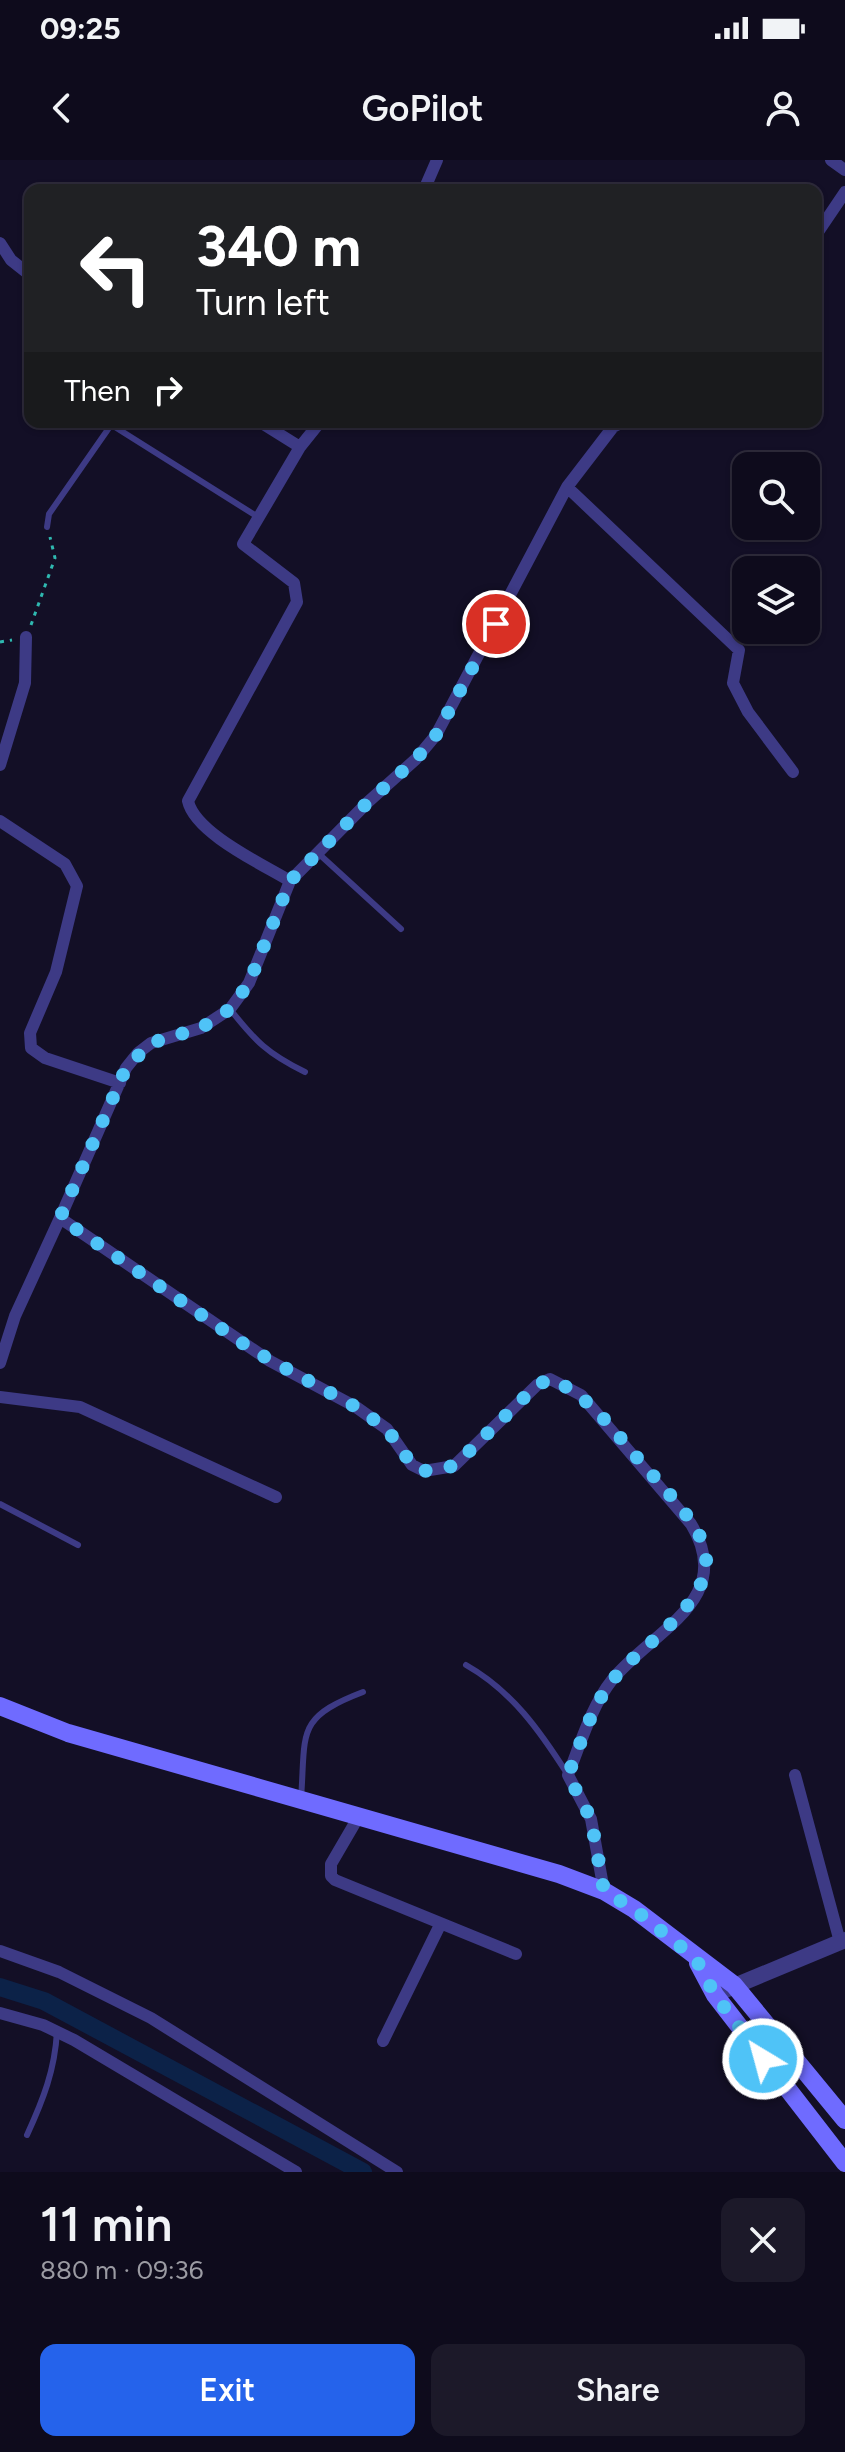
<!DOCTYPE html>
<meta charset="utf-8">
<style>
:root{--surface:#0e0b1c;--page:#1c1929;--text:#f1f3f6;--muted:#9b9ba3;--line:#2e2b3b;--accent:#2563eb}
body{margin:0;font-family:Figtree,sans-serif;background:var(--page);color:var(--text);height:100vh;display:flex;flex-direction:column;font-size:30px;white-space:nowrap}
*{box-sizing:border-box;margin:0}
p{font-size:26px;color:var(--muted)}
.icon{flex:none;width:44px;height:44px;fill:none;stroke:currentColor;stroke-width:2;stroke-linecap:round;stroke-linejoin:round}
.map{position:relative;height:2012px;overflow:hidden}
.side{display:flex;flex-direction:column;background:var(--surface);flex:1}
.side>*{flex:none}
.banner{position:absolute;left:24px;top:24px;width:798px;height:244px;border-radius:16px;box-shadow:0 2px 6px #0004,0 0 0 2px var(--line);background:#202124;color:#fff;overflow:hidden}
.fabs{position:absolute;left:732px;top:292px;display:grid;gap:16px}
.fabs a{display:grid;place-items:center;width:88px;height:88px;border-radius:16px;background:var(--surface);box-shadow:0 2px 6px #0004,0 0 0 2px var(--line);font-size:40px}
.pin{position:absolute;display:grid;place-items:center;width:68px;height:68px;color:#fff;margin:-34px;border:4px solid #fff;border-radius:50%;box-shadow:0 2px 8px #0007}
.me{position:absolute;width:88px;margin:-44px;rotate:323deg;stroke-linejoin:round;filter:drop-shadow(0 0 6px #0008)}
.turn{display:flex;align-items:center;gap:28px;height:168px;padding:0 40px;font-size:36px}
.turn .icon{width:104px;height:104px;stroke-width:2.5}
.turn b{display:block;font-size:56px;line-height:68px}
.then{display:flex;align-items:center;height:76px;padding:0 40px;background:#0003;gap:16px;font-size:30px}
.round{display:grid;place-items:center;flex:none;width:84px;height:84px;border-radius:16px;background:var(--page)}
.overview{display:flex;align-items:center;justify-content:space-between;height:136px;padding:0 40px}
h1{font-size:48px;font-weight:600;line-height:60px}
.button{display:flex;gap:16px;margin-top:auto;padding:16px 40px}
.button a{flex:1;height:92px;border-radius:16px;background:var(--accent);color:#fff;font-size:32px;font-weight:600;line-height:92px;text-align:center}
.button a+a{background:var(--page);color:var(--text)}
.status{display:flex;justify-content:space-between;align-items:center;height:56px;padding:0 40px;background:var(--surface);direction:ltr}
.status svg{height:22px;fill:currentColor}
header{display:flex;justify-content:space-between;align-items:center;height:104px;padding:0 40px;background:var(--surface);font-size:36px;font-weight:600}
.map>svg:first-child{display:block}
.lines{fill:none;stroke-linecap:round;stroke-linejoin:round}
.canal{stroke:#0c2248;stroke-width:18}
.path{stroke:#2fb8b0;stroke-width:3;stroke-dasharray:4 6;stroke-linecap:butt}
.service{stroke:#3d3a85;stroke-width:6}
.minor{stroke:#3d3a85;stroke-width:12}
.tertiary{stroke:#3d3a85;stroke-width:16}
.secondary{stroke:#6f6bff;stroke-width:18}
.route{stroke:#4fc3f7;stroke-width:14;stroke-dasharray:0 25.2}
</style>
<div class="status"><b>09:25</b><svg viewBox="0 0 49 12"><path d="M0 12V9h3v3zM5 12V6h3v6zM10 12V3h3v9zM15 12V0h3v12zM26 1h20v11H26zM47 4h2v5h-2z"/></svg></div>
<header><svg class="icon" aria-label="back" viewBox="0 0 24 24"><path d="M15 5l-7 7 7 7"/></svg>GoPilot<svg class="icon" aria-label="person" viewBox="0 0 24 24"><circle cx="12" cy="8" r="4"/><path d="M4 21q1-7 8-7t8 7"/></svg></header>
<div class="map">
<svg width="845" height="2012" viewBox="0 0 845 2012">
<rect width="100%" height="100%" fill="#130f26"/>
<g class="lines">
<!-- canal -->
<path class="canal" d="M 0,1827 L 44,1841 L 363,2012"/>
<!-- path -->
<path class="path" d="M 31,465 L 55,398 L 50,377
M 0,482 L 12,480"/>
<!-- service -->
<path class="service" d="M 107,262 L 258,357
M 47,367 L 49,354 L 111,265
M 319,694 L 401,769
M 230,849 C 255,881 268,894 305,912
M 0,1344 L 78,1385
M 466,1505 C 512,1531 540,1571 568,1615
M 301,1639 C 306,1572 295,1558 363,1532
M 27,1975 C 43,1940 55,1910 57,1871"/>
<!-- minor -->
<path class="minor" d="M 831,0 L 845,10
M 424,30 L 437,0
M 816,75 L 845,32
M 0,83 L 11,100 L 30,115
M 260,262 L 300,287
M 567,327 L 739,490 L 733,523 L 748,552 L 793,612
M 0,605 L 25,523 L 26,477
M 0,661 L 65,704 L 77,726 L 56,812 L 30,873 L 31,888 L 45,898 L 120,923
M 290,721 C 262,704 195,673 188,641 L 297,442 L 294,423 L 243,384 L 300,287 L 320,262
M 60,1058 L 126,908 L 138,893 L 151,883 L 201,868 L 230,849 L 249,823 L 290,721 L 368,642 L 416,599 L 436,575 L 567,327 L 613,267 L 623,262
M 0,1203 L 15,1156 L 60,1058 L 270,1201 L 356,1247 L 387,1269 L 412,1305 L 424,1311 L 454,1306 L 537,1225 L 550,1219 L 581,1235 L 691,1364 C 737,1440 653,1470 612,1520 C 592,1545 580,1585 568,1615 L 591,1659 L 604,1731
M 0,1237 L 80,1247 L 276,1337
M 795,1615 L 840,1782
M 359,1656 L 331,1704 L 331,1716 L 335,1720 L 516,1794
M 0,1791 L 59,1812 L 151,1858 L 397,2012
M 0,1853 L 43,1865 L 74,1880 L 296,2012
M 383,1881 L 440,1765"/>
<!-- tertiary -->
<path class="tertiary" d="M 725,1830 L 845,1780"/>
<!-- secondary -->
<path class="secondary" d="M 0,1546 L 68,1573 L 559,1714 L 604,1731 L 634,1749 L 734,1825 L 845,1960
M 698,1803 L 715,1835 L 845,2003"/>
</g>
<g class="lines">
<!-- route -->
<path class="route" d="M 496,464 L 436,575 L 416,599 L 368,642 L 290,721 L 249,823 L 230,849 L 201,868 L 151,883 L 126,908 L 60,1058 L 254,1191 L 356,1247 L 387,1269 L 412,1305 L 424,1311 L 454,1306 L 537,1225 L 550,1219 C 591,1235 618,1277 647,1309 C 712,1381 735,1406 656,1478 C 641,1492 624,1505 612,1521 C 592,1546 580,1585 568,1615 L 591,1659 L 604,1731 L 634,1749 L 696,1799 L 715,1835 L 763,1899"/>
</g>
</svg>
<div class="fabs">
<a><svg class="icon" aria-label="search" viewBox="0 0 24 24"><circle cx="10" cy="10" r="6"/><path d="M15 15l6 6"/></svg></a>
<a><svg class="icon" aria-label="layers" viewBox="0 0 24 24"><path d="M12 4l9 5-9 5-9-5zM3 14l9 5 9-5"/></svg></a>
</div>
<div class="pin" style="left:496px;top:464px;background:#d93025"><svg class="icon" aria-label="arrive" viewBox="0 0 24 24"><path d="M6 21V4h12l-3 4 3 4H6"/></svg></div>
<svg class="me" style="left:763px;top:1899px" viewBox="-20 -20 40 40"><circle r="17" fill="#4fc3f7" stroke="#fff" stroke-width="3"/><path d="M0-11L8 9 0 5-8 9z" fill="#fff"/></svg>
<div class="banner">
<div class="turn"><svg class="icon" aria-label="left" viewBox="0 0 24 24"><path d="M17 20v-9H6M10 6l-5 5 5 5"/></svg><div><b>340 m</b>Turn left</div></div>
<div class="then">Then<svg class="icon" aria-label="right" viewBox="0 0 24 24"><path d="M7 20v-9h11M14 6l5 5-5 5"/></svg></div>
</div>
</div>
<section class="side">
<div class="overview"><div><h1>11 min</h1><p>880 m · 09:36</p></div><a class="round"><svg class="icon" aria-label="close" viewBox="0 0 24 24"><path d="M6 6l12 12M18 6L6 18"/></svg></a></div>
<div class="button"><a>Exit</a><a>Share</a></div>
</section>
